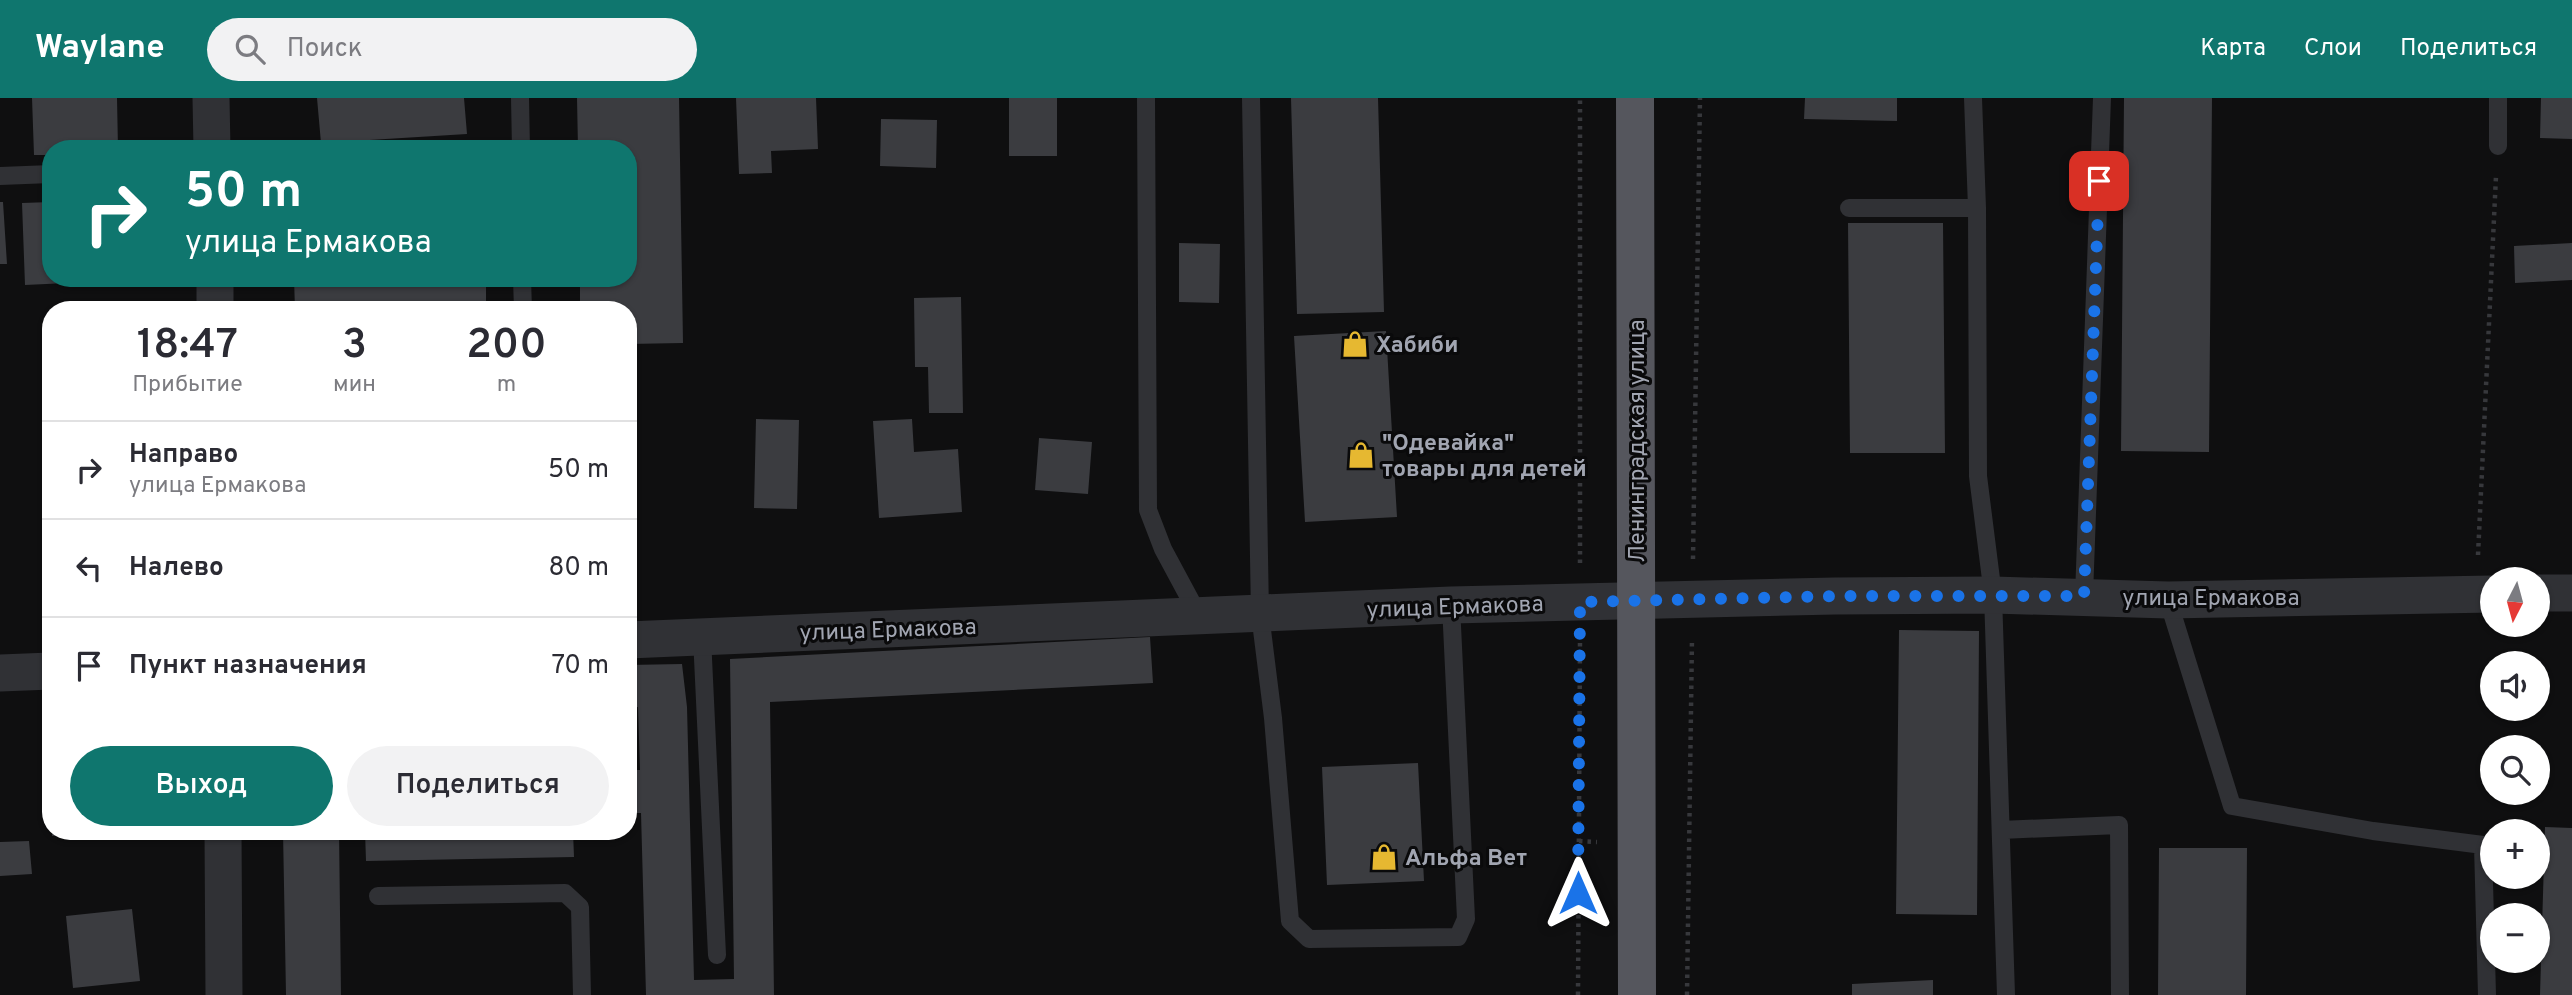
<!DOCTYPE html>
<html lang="ru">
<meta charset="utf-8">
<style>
:root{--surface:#fff;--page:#f2f2f3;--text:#2b2b33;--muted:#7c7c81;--line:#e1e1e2;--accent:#0f766e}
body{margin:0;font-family:Overpass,sans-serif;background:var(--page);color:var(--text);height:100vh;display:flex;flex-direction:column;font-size:26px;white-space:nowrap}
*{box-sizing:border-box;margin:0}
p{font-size:23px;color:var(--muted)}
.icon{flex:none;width:38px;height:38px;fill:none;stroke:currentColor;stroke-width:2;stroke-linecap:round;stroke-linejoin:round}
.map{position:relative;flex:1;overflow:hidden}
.panel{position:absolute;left:42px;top:203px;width:595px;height:539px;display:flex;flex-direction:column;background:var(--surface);border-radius:28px;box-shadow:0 2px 5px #0004}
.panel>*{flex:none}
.guide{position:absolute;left:42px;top:42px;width:595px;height:147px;border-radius:28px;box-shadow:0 2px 5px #0004;background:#0f766e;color:#fff;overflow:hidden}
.needle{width:46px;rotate:186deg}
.fabs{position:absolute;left:2480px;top:469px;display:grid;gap:14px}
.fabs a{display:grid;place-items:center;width:70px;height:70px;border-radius:50%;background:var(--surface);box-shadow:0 2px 5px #0004;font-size:35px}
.pin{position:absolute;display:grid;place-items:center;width:60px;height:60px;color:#fff;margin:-30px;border-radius:14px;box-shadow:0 4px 10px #0006}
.me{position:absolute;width:77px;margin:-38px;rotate:0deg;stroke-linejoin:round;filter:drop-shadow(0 0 5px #0008)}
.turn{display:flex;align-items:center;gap:24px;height:147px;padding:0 28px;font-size:32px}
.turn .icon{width:91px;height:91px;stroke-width:2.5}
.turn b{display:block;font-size:49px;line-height:60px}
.eta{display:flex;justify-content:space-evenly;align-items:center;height:119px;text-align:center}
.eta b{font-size:42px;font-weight:600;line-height:49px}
.cta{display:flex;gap:14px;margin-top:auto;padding:14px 28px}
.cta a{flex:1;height:80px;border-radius:42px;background:var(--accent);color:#fff;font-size:28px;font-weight:600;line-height:80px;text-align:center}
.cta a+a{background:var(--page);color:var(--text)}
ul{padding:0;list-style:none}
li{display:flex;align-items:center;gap:21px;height:98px;padding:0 28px;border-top:2px solid var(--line)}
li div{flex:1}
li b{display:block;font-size:26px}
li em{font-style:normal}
header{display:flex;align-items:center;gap:42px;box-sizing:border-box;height:98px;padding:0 35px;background:var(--accent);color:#fff}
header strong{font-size:33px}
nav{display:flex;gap:38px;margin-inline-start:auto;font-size:24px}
.search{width:490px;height:63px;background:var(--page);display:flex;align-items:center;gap:18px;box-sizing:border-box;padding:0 24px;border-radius:38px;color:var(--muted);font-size:26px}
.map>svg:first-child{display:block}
.building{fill:#3b3c40}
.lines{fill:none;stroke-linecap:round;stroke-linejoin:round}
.path{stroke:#37383c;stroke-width:4.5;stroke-dasharray:3.5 5;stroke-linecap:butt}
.service{stroke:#303135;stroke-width:18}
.minor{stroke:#303135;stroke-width:37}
.trunk{stroke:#55565d;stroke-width:38}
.route{stroke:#1a73e8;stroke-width:12;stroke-dasharray:0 21.6}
.labels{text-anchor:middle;stroke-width:6;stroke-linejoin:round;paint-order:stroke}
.poi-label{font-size:23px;font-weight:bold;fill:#a1a5b1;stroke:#0a0a0b;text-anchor:start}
.street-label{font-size:23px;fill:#a1a5b1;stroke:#0a0a0b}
</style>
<header>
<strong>Waylane</strong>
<div class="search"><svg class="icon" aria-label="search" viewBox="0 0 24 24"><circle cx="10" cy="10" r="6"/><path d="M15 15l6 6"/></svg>Поиск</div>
<nav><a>Карта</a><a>Слои</a><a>Поделиться</a></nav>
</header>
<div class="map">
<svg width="2572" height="897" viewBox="0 0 2572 897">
<rect width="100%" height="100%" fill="#0f0f10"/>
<!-- building -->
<path class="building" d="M 32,0 L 117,0 L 118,51 L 51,51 L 51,57 L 34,57 Z
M 317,0 L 464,0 L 467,36 L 321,45 Z
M 577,0 L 679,0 L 683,245 L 628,246 L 628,212 L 580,212 L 580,180 L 628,180 L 628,51 L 578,51 Z
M 736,0 L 816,0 L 818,51 L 771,53 L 772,75 L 739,76 Z
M 1009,0 L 1057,0 L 1057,58 L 1009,58 Z
M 1291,0 L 1378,0 L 1384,214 L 1297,216 Z
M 1805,0 L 1897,0 L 1897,23 L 1804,21 Z
M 2124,0 L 2212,0 L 2209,354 L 2121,353 Z
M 2541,0 L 2572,0 L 2572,41 L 2540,40 Z
M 881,21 L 937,22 L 936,70 L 880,68 Z
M 0,104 L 3,104 L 7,166 L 0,166 Z
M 51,104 L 51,180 L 131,180 L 131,182 L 25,187 L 22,105 Z
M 1848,125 L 1943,125 L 1945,355 L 1850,355 Z
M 1179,145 L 1220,146 L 1219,205 L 1179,204 Z
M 2572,145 L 2572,182 L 2515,185 L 2514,148 Z
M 294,180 L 486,180 L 486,212 L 295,212 Z
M 961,199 L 963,315 L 929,315 L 928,269 L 915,269 L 914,200 Z
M 1386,233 L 1397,419 L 1305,424 L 1294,238 Z
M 756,321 L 799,322 L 797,411 L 754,410 Z
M 912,321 L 914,354 L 958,351 L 962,414 L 879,420 L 873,323 Z
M 1039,340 L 1092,344 L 1088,396 L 1035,392 Z
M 1899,532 L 1979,533 L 1977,817 L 1896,816 Z
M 1150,539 L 1153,585 L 770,604 L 774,897 L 646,897 L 641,715 L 628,715 L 628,672 L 640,672 L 638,609 L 628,610 L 628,567 L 682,566 L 687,609 L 694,882 L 734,881 L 730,561 Z
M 1418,665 L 1424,783 L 1327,787 L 1322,669 Z
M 2545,729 L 2572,730 L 2572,897 L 2540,897 Z
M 52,733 L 95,733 L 95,735 L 52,738 Z
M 283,733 L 339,733 L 341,897 L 286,897 Z
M 365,733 L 573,733 L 574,759 L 366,763 Z
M 29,743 L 32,776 L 0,778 L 0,744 Z
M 2159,750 L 2247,750 L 2246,897 L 2158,897 Z
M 132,811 L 140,883 L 73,890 L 66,818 Z
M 1933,882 L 1933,897 L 1852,897 L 1852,886 Z"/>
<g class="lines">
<!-- path -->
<path class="path" d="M 2478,457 L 2496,78
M 1693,461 L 1700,0
M 1580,465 L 1580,0
M 1579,743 L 1597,744
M 1578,897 L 1580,543
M 1687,897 L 1692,540"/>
<!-- service -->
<path class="service" d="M 520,0 L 521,51
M 1146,0 L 1148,412 L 1163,451 L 1199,518
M 1251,0 L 1260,516 L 1273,620 L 1290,823 L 1309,841 L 1458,839 L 1466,821 L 1451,507
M 1973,0 L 1977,110 L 1978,378 L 1993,497 L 2006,897
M 2498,48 L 2498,0
M 0,78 L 51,76
M 1849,110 L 1977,110
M 522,180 L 523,212
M 2084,498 L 2102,0
M 2168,502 L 2232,708 L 2373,733 L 2483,747 L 2487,897
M 702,539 L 717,857
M 2001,732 L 2119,727 L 2120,897
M 378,798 L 565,795 L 580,809 L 582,897"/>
<!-- minor -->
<path class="minor" d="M 211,0 L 212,51
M 215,180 L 215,212
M 2538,495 L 2572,495
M 628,542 L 1451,507 L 1835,498 L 1993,497 L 2168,502 L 2492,496
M 0,575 L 51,573
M 223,733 L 224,897"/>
<!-- trunk -->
<path class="trunk" d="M 1635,0 L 1637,897"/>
</g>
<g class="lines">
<!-- route -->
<path class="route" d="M 1578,795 L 1580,504 L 1835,498 L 2084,498 L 2099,83"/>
</g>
<!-- icons -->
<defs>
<symbol id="shop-bare" viewBox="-9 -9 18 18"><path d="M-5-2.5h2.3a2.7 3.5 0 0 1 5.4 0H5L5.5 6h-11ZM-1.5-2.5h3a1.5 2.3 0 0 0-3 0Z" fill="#e6b831" stroke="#0a0a0b" stroke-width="2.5" paint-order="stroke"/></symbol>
</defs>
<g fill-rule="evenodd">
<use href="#shop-bare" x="1336" y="227" width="38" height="38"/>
<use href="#shop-bare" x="1342" y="338" width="38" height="38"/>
<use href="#shop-bare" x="1365" y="740" width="38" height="38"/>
</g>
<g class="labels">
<!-- poi labels -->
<g class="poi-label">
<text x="1376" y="254">Хабиби</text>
<text x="1382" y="352">"Одевайка"<tspan x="1382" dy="26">товары для детей</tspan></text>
<text x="1405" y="767">Альфа Вет</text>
</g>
<!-- street labels -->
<g class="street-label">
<text transform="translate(1636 343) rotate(-90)" y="8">Ленинградская улица</text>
<text x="2211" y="507">улица Ермакова</text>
<text transform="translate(1455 508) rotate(-2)" y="8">улица Ермакова</text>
<text transform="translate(888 531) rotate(-2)" y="8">улица Ермакова</text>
</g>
</g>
</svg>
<div class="fabs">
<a><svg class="needle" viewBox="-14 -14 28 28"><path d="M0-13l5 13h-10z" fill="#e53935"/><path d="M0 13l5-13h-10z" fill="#7c7c81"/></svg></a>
<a><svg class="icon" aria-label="sound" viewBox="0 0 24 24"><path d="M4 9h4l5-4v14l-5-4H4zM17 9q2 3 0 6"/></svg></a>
<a><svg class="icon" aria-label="search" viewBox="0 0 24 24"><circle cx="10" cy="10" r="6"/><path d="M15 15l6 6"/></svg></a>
<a>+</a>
<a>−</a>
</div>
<div class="pin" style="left:2099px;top:83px;background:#d93025"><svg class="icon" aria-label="arrive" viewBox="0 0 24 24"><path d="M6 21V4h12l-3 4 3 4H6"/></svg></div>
<svg class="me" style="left:1578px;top:795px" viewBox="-20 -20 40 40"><path d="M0-17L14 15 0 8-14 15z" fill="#1a73e8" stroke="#fff" stroke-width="4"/></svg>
<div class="guide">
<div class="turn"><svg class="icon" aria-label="right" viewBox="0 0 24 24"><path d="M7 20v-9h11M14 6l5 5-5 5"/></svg><div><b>50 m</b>улица Ермакова</div></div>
</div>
<section class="panel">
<div class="eta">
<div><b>18:47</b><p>Прибытие</p></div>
<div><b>3</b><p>мин</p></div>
<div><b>200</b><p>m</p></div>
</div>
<ul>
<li><svg class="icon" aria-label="right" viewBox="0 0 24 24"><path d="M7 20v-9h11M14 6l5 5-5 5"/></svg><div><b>Направо</b><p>улица Ермакова</p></div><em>50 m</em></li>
<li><svg class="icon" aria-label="left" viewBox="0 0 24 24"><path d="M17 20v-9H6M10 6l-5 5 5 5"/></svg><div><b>Налево</b></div><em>80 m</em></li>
<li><svg class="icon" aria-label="arrive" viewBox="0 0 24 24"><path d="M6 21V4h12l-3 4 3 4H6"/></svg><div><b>Пункт назначения</b></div><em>70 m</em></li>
</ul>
<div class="cta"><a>Выход</a><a>Поделиться</a></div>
</section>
</div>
